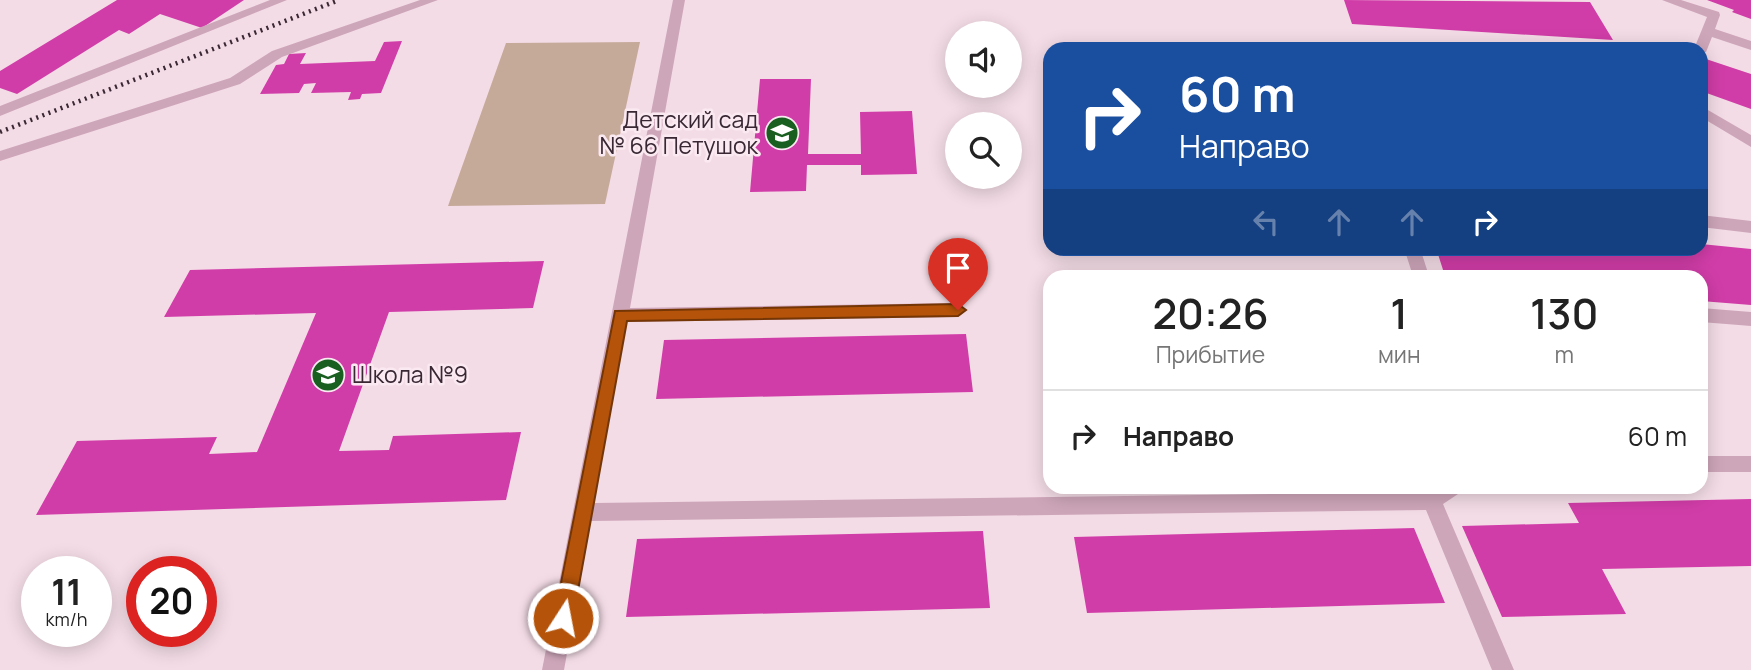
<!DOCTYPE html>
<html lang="ru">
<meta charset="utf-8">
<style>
:root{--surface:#fff;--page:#f2f2f2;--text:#222;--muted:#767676;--line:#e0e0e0}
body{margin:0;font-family:Manrope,sans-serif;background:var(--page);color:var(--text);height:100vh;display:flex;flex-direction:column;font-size:26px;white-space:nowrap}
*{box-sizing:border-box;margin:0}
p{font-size:23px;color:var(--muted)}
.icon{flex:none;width:38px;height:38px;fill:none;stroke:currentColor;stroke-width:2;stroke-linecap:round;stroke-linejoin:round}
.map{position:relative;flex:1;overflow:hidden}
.sheet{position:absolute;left:1043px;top:270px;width:665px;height:224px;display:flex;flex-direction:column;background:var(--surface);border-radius:21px;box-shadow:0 4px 18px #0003}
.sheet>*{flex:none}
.banner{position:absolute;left:1043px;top:42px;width:665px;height:214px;border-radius:21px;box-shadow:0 4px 18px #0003;background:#1a4fa0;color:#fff;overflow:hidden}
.buttons{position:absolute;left:945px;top:21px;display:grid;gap:14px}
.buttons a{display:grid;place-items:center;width:77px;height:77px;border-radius:50%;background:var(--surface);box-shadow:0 4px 18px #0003;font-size:35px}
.speed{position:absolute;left:21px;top:556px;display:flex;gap:14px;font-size:35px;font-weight:700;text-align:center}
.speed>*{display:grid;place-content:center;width:91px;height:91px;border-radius:50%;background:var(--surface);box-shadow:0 4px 18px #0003;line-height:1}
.speed small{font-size:18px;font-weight:400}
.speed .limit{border:10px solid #d22;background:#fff;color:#111}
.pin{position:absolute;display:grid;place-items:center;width:60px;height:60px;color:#fff;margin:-72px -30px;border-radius:50% 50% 50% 0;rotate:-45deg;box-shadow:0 0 7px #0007}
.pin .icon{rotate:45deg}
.me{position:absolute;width:77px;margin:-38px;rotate:11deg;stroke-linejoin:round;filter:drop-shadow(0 0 5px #0008)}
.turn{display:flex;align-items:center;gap:24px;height:147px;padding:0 21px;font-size:32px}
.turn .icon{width:91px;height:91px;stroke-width:2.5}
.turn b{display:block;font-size:49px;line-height:60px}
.lanes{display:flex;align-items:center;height:66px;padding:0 21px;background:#0003;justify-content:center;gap:35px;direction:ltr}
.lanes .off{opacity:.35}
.eta{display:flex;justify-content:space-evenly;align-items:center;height:119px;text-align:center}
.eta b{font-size:42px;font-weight:600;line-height:49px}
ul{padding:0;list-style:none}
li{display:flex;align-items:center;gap:21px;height:91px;padding:0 21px;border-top:2px solid var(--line)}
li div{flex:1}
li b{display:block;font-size:26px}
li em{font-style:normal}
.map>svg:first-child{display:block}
.green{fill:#c5aa9a}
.building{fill:#d13da8}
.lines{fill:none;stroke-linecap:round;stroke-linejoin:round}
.service{fill:#cea6ba;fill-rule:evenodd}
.rail{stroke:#392833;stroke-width:4.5;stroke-dasharray:2 4.5;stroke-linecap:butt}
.route{fill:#b45309;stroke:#753606;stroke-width:2}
.labels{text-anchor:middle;stroke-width:5;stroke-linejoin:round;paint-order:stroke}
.poi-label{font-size:23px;fill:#392833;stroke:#fbe9f1;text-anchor:end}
</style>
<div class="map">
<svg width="1751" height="670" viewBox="0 0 1751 670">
<rect width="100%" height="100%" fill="#f4dce6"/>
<!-- green -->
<path class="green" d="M 640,42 L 605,204 L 448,206 L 506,43 Z"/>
<!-- building -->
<path class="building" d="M 117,0 L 244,0 L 202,28 L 160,14 L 129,34 L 119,30 L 17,94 L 0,88 L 0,71 Z
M 1344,0 L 1590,2 L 1613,40 L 1352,24 Z
M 1707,0 L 1751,0 L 1751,19 L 1732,12 L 1734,10 Z
M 402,41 L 381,93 L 362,94 L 360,99 L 348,100 L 351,92 L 311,93 L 316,83 L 304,84 L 299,93 L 260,94 L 276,65 L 284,64 L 289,54 L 306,53 L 300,64 L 375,61 L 384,42 Z
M 1706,59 L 1751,74 L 1751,109 L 1701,91 L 1701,69 Z
M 760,79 L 811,79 L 808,154 L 861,154 L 860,112 L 912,111 L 917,174 L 861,175 L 861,165 L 807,165 L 806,191 L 750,192 Z
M 1701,244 L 1751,249 L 1751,305 L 1701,301 L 1701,276 L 1445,276 L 1436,248 L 1701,248 Z
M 544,261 L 533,308 L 389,312 L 339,451 L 389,450 L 393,436 L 521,432 L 506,500 L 36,515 L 77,441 L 217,437 L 209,454 L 257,452 L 316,313 L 164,317 L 190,270 Z
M 966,334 L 973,392 L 656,399 L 664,340 Z
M 1751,499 L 1751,566 L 1602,569 L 1626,614 L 1502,617 L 1462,526 L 1579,523 L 1568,503 Z
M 1414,528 L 1445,603 L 1087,613 L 1074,537 Z
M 983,531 L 990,608 L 626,617 L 637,539 Z"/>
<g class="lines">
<!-- service -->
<path class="service" d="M 270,0 L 287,0 L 0,116 L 0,106 Z
M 420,0 L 438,0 L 282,57 L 240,84 L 0,161 L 0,151 L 230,78 L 272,51 Z
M 673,0 L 685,0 L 630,308 L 958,303 L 967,310 L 958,317 L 627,322 L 594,503 L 1429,492 L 1437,486 L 1464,486 L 1461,492 L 1443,504 L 1514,670 L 1492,670 L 1426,510 L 591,521 L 564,670 L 542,670 Z
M 1662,0 L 1681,0 L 1719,12 L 1720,15 L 1715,29 L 1751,41 L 1751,50 L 1712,37 L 1706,52 L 1701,53 L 1701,49 L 1694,49 L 1707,17 Z
M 1701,106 L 1751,135 L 1751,147 L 1701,117 Z
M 1701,215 L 1751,221 L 1751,233 L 1701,227 Z
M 1404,248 L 1420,248 L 1429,276 L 1413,276 Z
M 1701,308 L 1751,312 L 1751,326 L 1701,322 Z
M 1701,456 L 1751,456 L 1751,472 L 1701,472 Z"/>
<!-- rail -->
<path class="rail" d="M 0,132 L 339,0"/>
</g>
<!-- route -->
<path class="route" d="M 958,304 L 966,310 L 958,316 L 627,321 L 573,618 L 570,624 L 563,627 L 556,624 L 554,618 L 615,311 Z"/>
<!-- icons -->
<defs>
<symbol id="school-disc" viewBox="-11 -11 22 22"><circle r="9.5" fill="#195f20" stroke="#fbe9f1"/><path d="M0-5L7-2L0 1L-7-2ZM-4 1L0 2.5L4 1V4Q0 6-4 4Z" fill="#fff"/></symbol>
</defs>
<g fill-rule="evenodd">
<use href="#school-disc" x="763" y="114" width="38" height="38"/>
<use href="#school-disc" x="309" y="356" width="38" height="38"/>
</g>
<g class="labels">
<!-- poi labels -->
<g class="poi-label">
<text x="758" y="128">Детский сад<tspan x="758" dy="26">№ 66 Петушок</tspan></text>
<text x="352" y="383" text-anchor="start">Школа №9</text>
</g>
</g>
</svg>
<div class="buttons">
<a><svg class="icon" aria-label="sound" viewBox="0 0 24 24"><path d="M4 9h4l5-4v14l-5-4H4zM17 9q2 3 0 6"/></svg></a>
<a><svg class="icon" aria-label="search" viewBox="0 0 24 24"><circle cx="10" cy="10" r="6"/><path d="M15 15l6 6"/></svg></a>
</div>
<div class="speed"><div>11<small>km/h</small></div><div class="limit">20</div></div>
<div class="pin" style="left:958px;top:310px;background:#d93025"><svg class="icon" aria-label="arrive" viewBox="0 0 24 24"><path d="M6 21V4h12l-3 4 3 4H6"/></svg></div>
<svg class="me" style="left:563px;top:618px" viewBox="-20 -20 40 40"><circle r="17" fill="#b45309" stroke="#fff" stroke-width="3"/><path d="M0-11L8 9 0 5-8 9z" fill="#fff"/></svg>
<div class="banner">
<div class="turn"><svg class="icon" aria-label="right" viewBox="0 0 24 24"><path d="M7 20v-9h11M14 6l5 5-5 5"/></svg><div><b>60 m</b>Направо</div></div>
<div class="lanes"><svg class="icon off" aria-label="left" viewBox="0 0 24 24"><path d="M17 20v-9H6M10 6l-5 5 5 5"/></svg><svg class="icon off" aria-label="ahead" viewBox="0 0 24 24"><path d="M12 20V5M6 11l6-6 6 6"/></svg><svg class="icon off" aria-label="ahead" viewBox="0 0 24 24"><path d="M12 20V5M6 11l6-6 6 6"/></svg><svg class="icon" aria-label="right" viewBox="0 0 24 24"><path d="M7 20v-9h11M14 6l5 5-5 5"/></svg></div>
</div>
<section class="sheet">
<div class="eta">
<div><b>20:26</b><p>Прибытие</p></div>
<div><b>1</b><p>мин</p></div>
<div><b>130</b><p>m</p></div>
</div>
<ul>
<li><svg class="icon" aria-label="right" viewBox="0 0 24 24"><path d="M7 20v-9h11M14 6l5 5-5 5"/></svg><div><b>Направо</b></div><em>60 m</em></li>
</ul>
</section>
</div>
